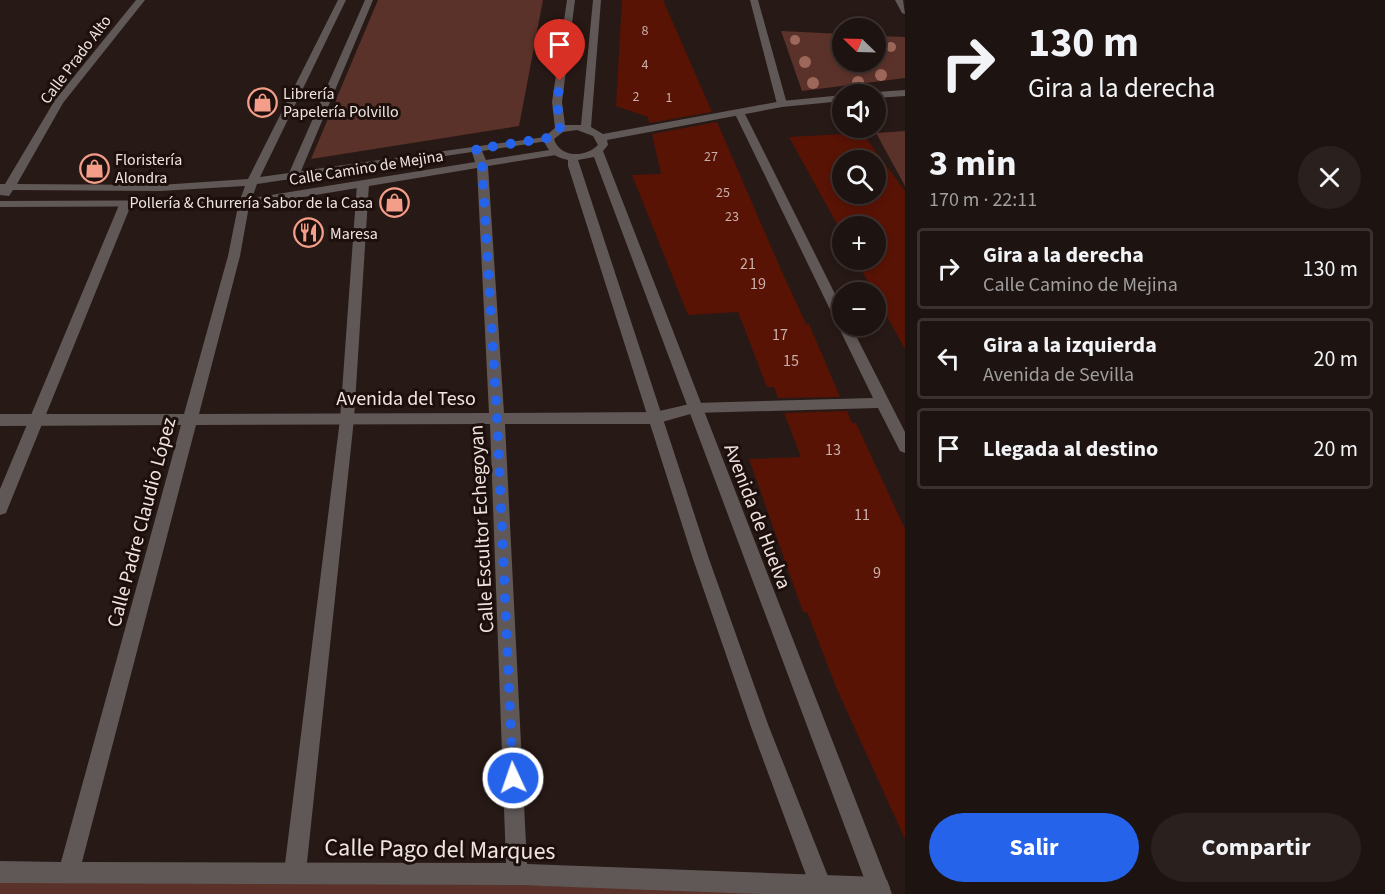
<!DOCTYPE html>
<html lang="es">
<meta charset="utf-8">
<style>
:root{--surface:#1d1310;--page:#2a201e;--text:#f1f3f6;--muted:#a09e9f;--line:#3b3230;--accent:#2563eb}
body{margin:0;font-family:"Source Sans 3",sans-serif;background:var(--page);color:var(--text);height:100vh;display:flex;flex-direction:column;font-size:22px;white-space:nowrap}
*{box-sizing:border-box;margin:0}
p{font-size:20px;color:var(--muted)}
.icon{flex:none;width:33px;height:33px;fill:none;stroke:currentColor;stroke-width:2;stroke-linecap:round;stroke-linejoin:round}
.map{position:relative;flex:1;overflow:hidden}
.panel{display:flex;flex-direction:column;background:var(--surface);width:480px}
.panel>*{flex:none}
.top-card{background:#1d1310;color:var(--text);overflow:hidden}
.needle{width:39px;rotate:293deg}
.buttons{position:absolute;left:832px;top:18px;display:grid;gap:12px}
.buttons a{display:grid;place-items:center;width:54px;height:54px;border-radius:50%;background:var(--surface);box-shadow:0 3px 9px #0003,0 0 0 2px var(--line);font-size:30px}
.pin{position:absolute;display:grid;place-items:center;width:51px;height:51px;color:#fff;margin:-62px -26px;border-radius:50% 50% 50% 0;rotate:-45deg;box-shadow:0 0 6px #0007}
.pin .icon{rotate:45deg}
.me{position:absolute;width:66px;margin:-33px;rotate:357deg;stroke-linejoin:round;filter:drop-shadow(0 0 4px #0008)}
.turn{display:flex;align-items:center;gap:21px;height:126px;padding:0 24px;font-size:27px}
.turn .icon{width:78px;height:78px;stroke-width:2.5}
.turn b{display:block;font-size:42px;line-height:51px}
.round{display:grid;place-items:center;flex:none;width:63px;height:63px;border-radius:32px;background:var(--page)}
.head{display:flex;align-items:center;justify-content:space-between;height:102px;padding:0 24px}
h1{font-size:36px;font-weight:700;line-height:45px}
.action{display:flex;gap:12px;margin-top:auto;padding:12px 24px}
.action a{flex:1;height:69px;border-radius:36px;background:var(--accent);color:#fff;font-size:24px;font-weight:700;line-height:69px;text-align:center}
.action a+a{background:var(--page);color:var(--text)}
ul{padding:0;list-style:none}
li{display:flex;align-items:center;gap:18px;height:81px;margin:0 12px 9px;padding:0 12px;border:3px solid var(--line);border-radius:6px}
li div{flex:1}
li b{display:block;font-size:22px}
li em{font-style:normal}
main{display:flex;flex:1;min-height:0}
.map>svg:first-child{display:block}
.green{fill:#5b3229}
.building{fill:#581305;fill-rule:evenodd}
.lines{fill:none;stroke-linecap:round;stroke-linejoin:round}
.service{fill:#605856;fill-rule:evenodd}
.minor{fill:#605856;fill-rule:evenodd}
.tertiary{fill:#605856;fill-rule:evenodd}
.tree{fill:#9d685b}
.route{stroke:#2563eb;stroke-width:10;stroke-dasharray:0 18}
.labels{text-anchor:middle;stroke-width:6;stroke-linejoin:round;paint-order:stroke}
.far-number-label{font-size:14px;fill:#c9b0aa}
.far-street-label{font-size:16px;fill:#efe4e1;stroke:#1d100c}
.far-poi-label{font-size:16px;fill:#efe4e1;stroke:#1d100c;text-anchor:start}
.number-label{font-size:16px;fill:#c9b0aa}
.street-label{font-size:20px;fill:#efe4e1;stroke:#1d100c}
.near-street-label{font-size:24px;fill:#efe4e1;stroke:#1d100c}
</style>
<main>
<div class="map">
<svg width="905" height="894" viewBox="0 0 905 894">
<rect width="100%" height="100%" fill="#271915"/>
<!-- green -->
<path class="green" d="M 378,0 L 543,0 L 519,126 L 311,159 Z
M 781,31 L 843,34 L 843,62 L 876,62 L 876,36 L 905,37 L 905,78 L 802,91 Z
M 905,131 L 905,186 L 876,133 Z
M 0,872 L 69,872 L 824,894 L 0,894 Z"/>
<!-- building -->
<path class="building" d="M 622,0 L 663,0 L 712,112 L 649,123 L 648,117 L 616,106 Z
M 717,122 L 782,272 L 806,324 L 809,324 L 840,397 L 778,398 L 774,387 L 767,387 L 738,312 L 688,315 L 632,175 L 661,174 L 652,134 Z
M 862,133 L 905,191 L 905,349 L 856,260 L 876,260 L 876,226 L 843,226 L 843,235 L 789,137 ZM 843,160 L 876,160 L 876,194 L 843,194 Z
M 847,411 L 852,423 L 856,423 L 905,529 L 905,839 L 836,687 L 807,612 L 803,612 L 749,459 L 801,457 L 784,413 Z"/>
<g class="lines">
<!-- service -->
<path class="service" d="M 363,181 L 369,184 L 354,419 L 306,872 L 302,879 L 295,883 L 288,879 L 284,872 L 340,419 L 357,184 Z
M 125,202 L 131,205 L 8,508 L 6,513 L 0,515 L 0,489 L 119,205 Z"/>
<!-- minor -->
<path class="minor" d="M 136,0 L 145,0 L 63,103 L 17,184 L 160,185 L 248,179 L 338,0 L 346,0 L 260,177 L 289,173 L 365,0 L 373,0 L 301,171 L 552,136 L 553,138 L 548,141 L 482,151 L 486,160 L 556,149 L 561,152 L 556,155 L 488,166 L 504,413 L 655,412 L 694,403 L 873,398 L 735,114 L 744,112 L 843,310 L 843,326 L 851,326 L 905,432 L 905,453 L 900,451 L 878,408 L 694,413 L 655,424 L 505,424 L 527,864 L 879,877 L 887,880 L 890,888 L 887,894 L 760,894 L 517,885 L 0,883 L 0,861 L 61,862 L 181,425 L 0,426 L 0,414 L 184,414 L 228,256 L 238,206 L 0,207 L 0,201 L 240,200 L 245,186 L 160,191 L 13,190 L 9,196 L 0,195 L 0,184 L 5,184 L 55,100 ZM 472,152 L 475,162 L 252,198 L 257,184 ZM 477,168 L 489,413 L 199,414 L 240,256 L 249,206 ZM 490,424 L 506,863 L 82,862 L 196,425 Z
M 750,0 L 758,0 L 787,104 L 786,106 L 777,104 Z
M 895,0 L 903,0 L 905,14 L 902,13 Z"/>
<!-- tertiary -->
<path class="tertiary" d="M 567,0 L 575,0 L 562,102 L 565,125 L 581,125 L 593,0 L 601,0 L 591,127 L 603,134 L 782,101 L 843,95 L 843,101 L 782,107 L 607,140 L 608,145 L 603,151 L 892,894 L 870,894 L 594,157 L 578,160 L 709,559 L 769,727 L 835,894 L 813,894 L 751,727 L 693,559 L 568,166 L 568,160 C 554,157 547,151 543,138 L 555,128 L 552,102 ZM 577,130 L 593,136 L 598,145 C 585,158 560,158 554,139 L 563,132 Z
M 905,90 L 905,96 L 876,98 L 876,94 L 871,94 L 876,92 Z"/>
</g>
<!-- trees -->
<g class="tree">
<circle cx="795" cy="40" r="5"/>
<circle cx="891" cy="47" r="5"/>
<circle cx="805" cy="62" r="6"/>
<circle cx="881" cy="75" r="6"/>
<circle cx="858" cy="82" r="6"/>
<circle cx="813" cy="83" r="6"/>
</g>
<g class="lines">
<!-- route -->
<path class="route" d="M 513,778 L 497,418 L 482,165 L 476,149 L 548,138 L 560,129 L 557,102 L 560,81"/>
</g>
<!-- icons -->
<defs>
<symbol id="shop-ring" viewBox="-11 -11 22 22"><circle r="9.5" fill="#1d100c" stroke="#f49e8a" stroke-width="1.5"/><path d="M-5-2.5h2.3a2.7 3.5 0 0 1 5.4 0H5L5.5 6h-11ZM-1.5-2.5h3a1.5 2.3 0 0 0-3 0Z" fill="#f49e8a"/></symbol>
<symbol id="restaurant-ring" viewBox="-11 -11 22 22"><circle r="9.5" fill="#1d100c" stroke="#f49e8a" stroke-width="1.5"/><path d="M-5-6h1v4h1v-4h1v4h1v-4h1v5L-1.5 .5V6h-2V.5L-5-1ZM5-6V6H3V1.5H1.5Q1.5-4 5-6Z" fill="#f49e8a"/></symbol>
</defs>
<g fill-rule="evenodd">
<use href="#shop-ring" x="246" y="86" width="33" height="33"/>
<use href="#shop-ring" x="78" y="152" width="33" height="33"/>
<use href="#shop-ring" x="378" y="186" width="33" height="33"/>
<use href="#restaurant-ring" x="292" y="216" width="33" height="33"/>
</g>
<g class="labels">
<!-- far-number labels -->
<g class="far-number-label">
<text x="645" y="35">8</text>
<text x="645" y="69">4</text>
<text x="636" y="101">2</text>
<text x="669" y="102">1</text>
<text x="711" y="161">27</text>
<text x="723" y="197">25</text>
<text x="732" y="221">23</text>
</g>
<!-- far-street labels -->
<g class="far-street-label">
<text transform="translate(75 59) rotate(-53)" y="6">Calle Prado Alto</text>
<text transform="translate(366 167) rotate(-9)" y="6">Calle Camino de Mejina</text>
</g>
<!-- far-poi labels -->
<g class="far-poi-label">
<text x="283" y="99">Librería<tspan x="283" dy="18">Papelería Polvillo</tspan></text>
<text x="115" y="165">Floristería<tspan x="115" dy="18">Alondra</tspan></text>
<text x="373" y="208" text-anchor="end">Pollería &amp; Churrería Sabor de la Casa</text>
<text x="330" y="239">Maresa</text>
</g>
<!-- number labels -->
<g class="number-label">
<text x="748" y="269">21</text>
<text x="758" y="289">19</text>
<text x="780" y="340">17</text>
<text x="791" y="366">15</text>
<text x="833" y="455">13</text>
<text x="862" y="520">11</text>
<text x="877" y="578">9</text>
</g>
<!-- street labels -->
<g class="street-label">
<text x="406" y="405">Avenida del Teso</text>
<text transform="translate(758 516) rotate(69)" y="7">Avenida de Huelva</text>
<text transform="translate(141 522) rotate(-75)" y="7">Calle Padre Claudio López</text>
<text transform="translate(481 529) rotate(-93)" y="7">Calle Escultor Echegoyan</text>
</g>
<!-- near-street labels -->
<g class="near-street-label">
<text transform="translate(440 849) rotate(1)" y="8">Calle Pago del Marques</text>
</g>
</g>
</svg>
<div class="buttons">
<a><svg class="needle" viewBox="-14 -14 28 28"><path d="M0-13l5 13h-10z" fill="#e53935"/><path d="M0 13l5-13h-10z" fill="#a09e9f"/></svg></a>
<a><svg class="icon" aria-label="sound" viewBox="0 0 24 24"><path d="M4 9h4l5-4v14l-5-4H4zM17 9q2 3 0 6"/></svg></a>
<a><svg class="icon" aria-label="search" viewBox="0 0 24 24"><circle cx="10" cy="10" r="6"/><path d="M15 15l6 6"/></svg></a>
<a>+</a>
<a>−</a>
</div>
<div class="pin" style="left:560px;top:81px;background:#d93025"><svg class="icon" aria-label="arrive" viewBox="0 0 24 24"><path d="M6 21V4h12l-3 4 3 4H6"/></svg></div>
<svg class="me" style="left:513px;top:778px" viewBox="-20 -20 40 40"><circle r="17" fill="#2563eb" stroke="#fff" stroke-width="3"/><path d="M0-11L8 9 0 5-8 9z" fill="#fff"/></svg>
</div>
<section class="panel">
<div class="top-card">
<div class="turn"><svg class="icon" aria-label="right" viewBox="0 0 24 24"><path d="M7 20v-9h11M14 6l5 5-5 5"/></svg><div><b>130 m</b>Gira a la derecha</div></div>
</div>
<div class="head"><div><h1>3 min</h1><p>170 m · 22:11</p></div><a class="round"><svg class="icon" aria-label="close" viewBox="0 0 24 24"><path d="M6 6l12 12M18 6L6 18"/></svg></a></div>
<ul>
<li><svg class="icon" aria-label="right" viewBox="0 0 24 24"><path d="M7 20v-9h11M14 6l5 5-5 5"/></svg><div><b>Gira a la derecha</b><p>Calle Camino de Mejina</p></div><em>130 m</em></li>
<li><svg class="icon" aria-label="left" viewBox="0 0 24 24"><path d="M17 20v-9H6M10 6l-5 5 5 5"/></svg><div><b>Gira a la izquierda</b><p>Avenida de Sevilla</p></div><em>20 m</em></li>
<li><svg class="icon" aria-label="arrive" viewBox="0 0 24 24"><path d="M6 21V4h12l-3 4 3 4H6"/></svg><div><b>Llegada al destino</b></div><em>20 m</em></li>
</ul>
<div class="action"><a>Salir</a><a>Compartir</a></div>
</section>
</main>
